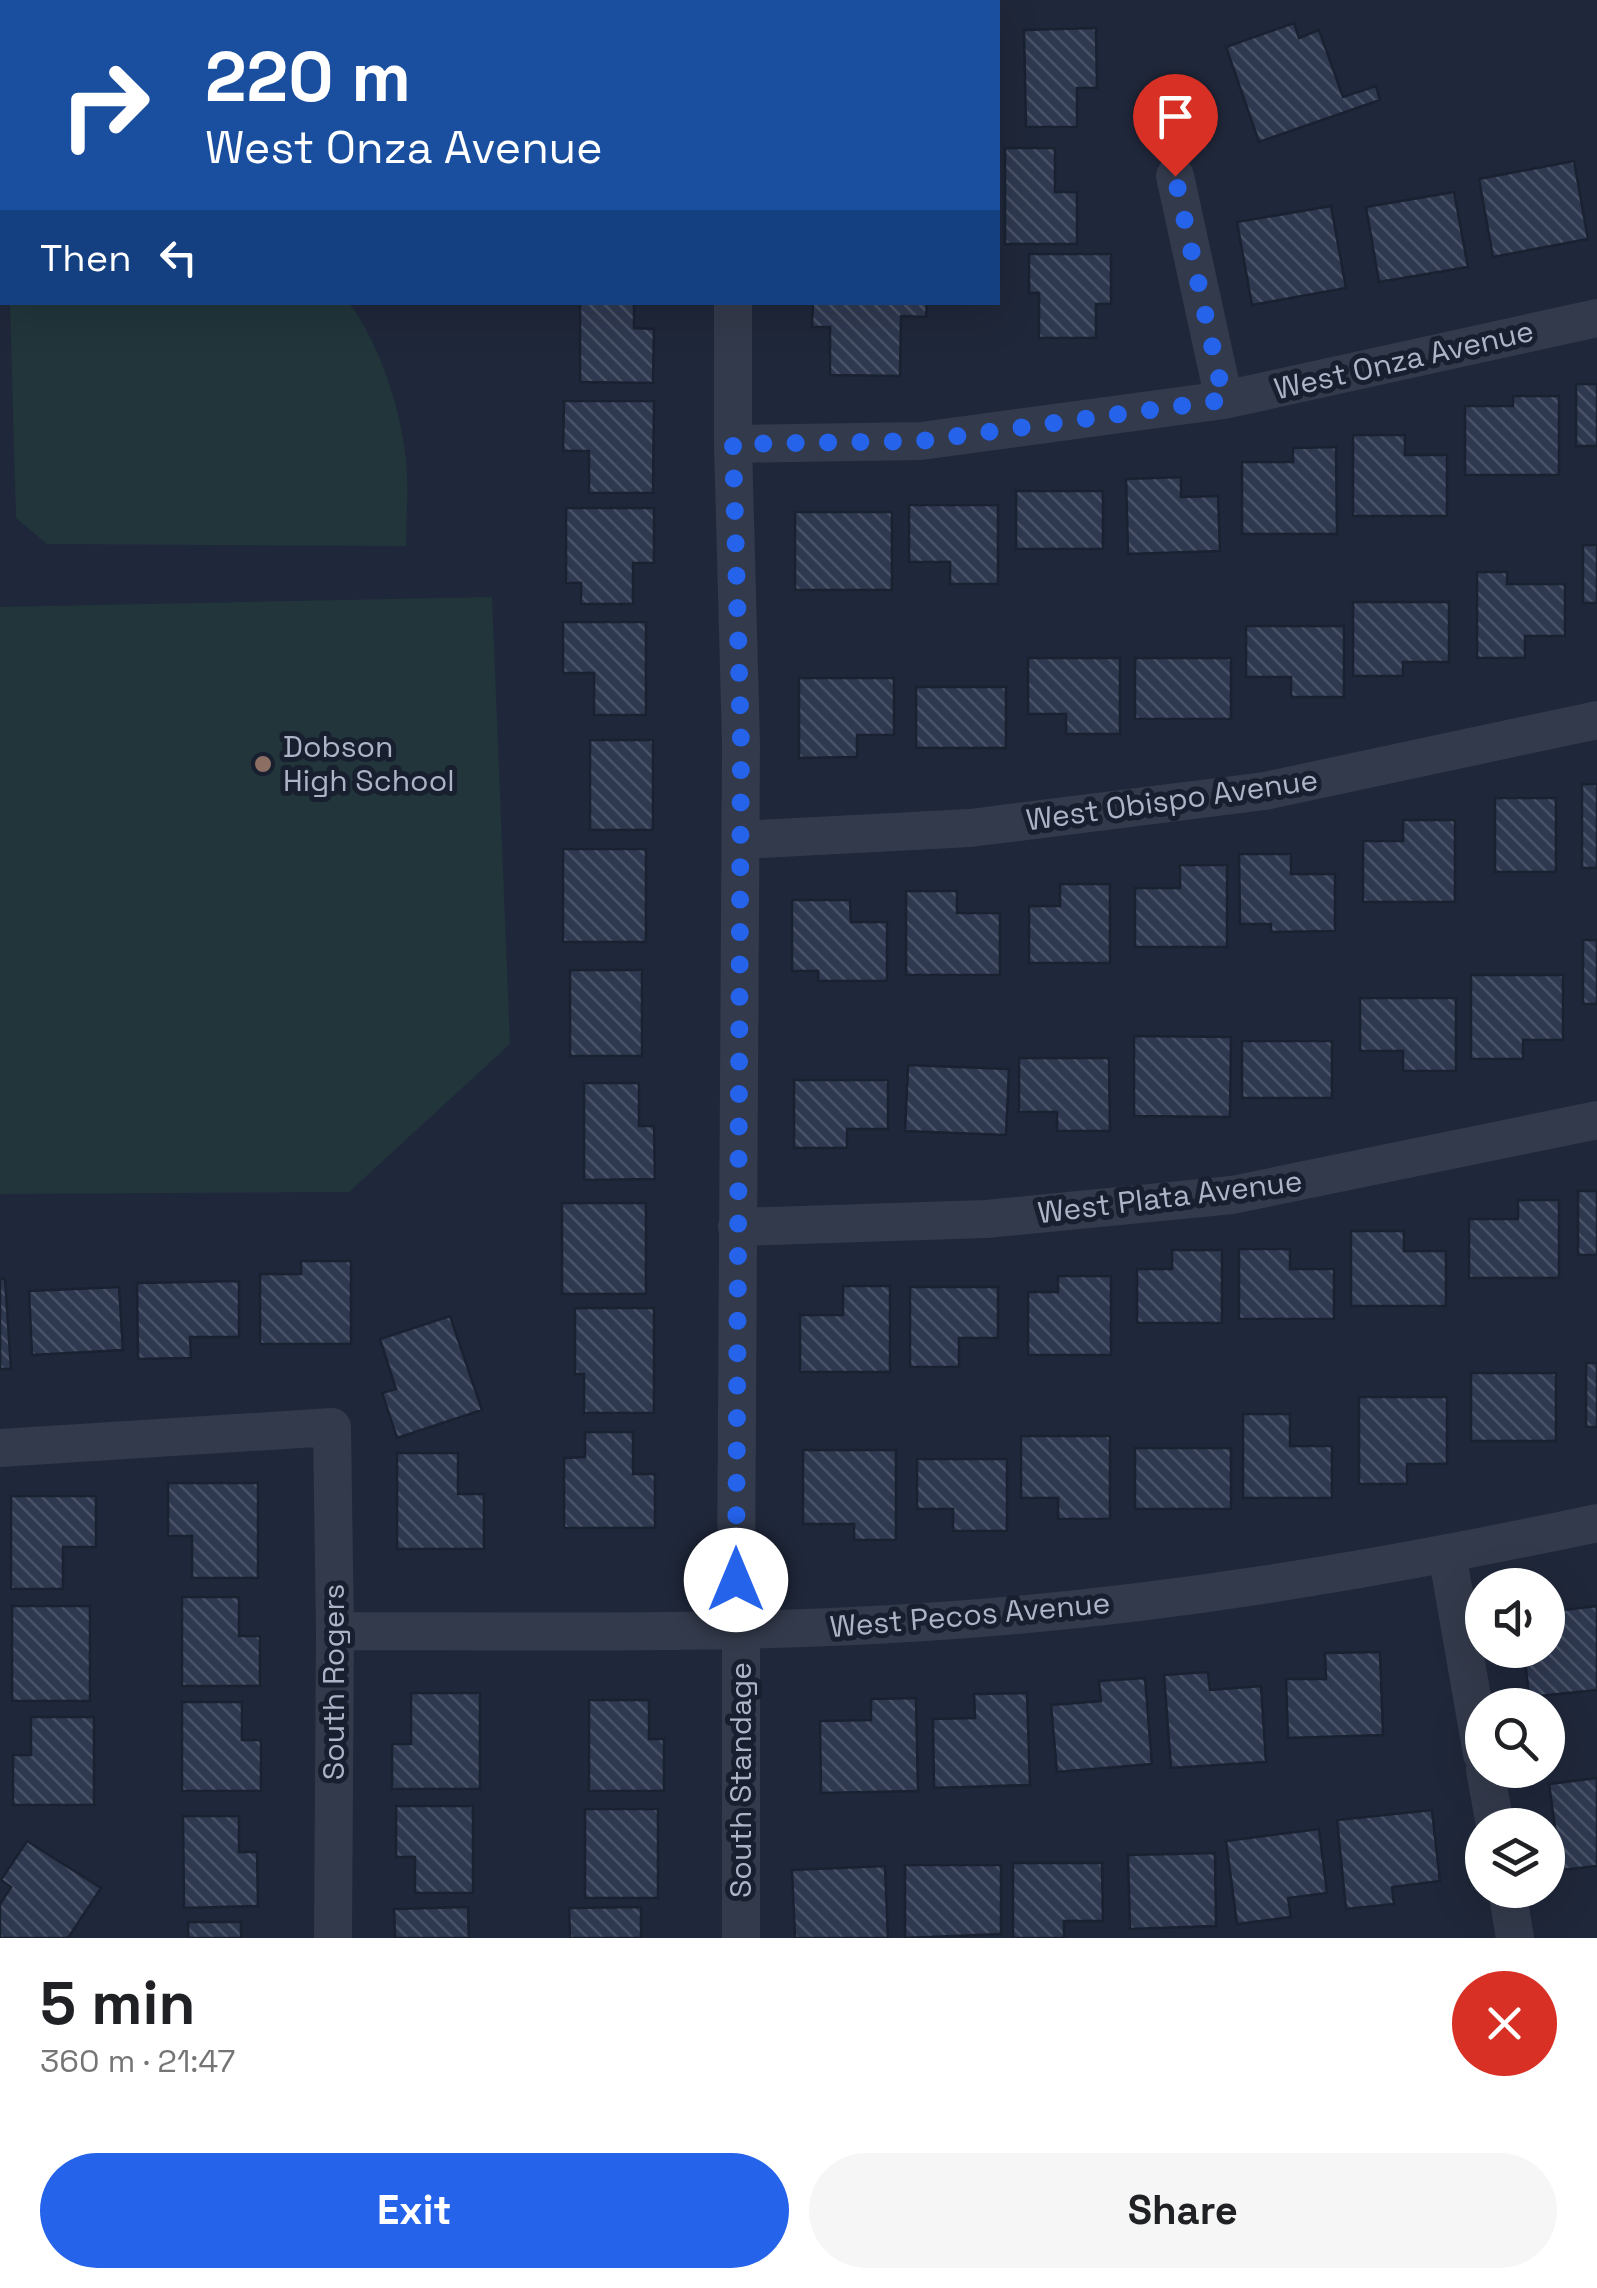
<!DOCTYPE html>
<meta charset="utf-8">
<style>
:root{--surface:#fff;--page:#f6f6f6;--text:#202124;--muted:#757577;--accent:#2563eb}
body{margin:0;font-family:"Space Grotesk",sans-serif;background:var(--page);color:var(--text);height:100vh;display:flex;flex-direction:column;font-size:38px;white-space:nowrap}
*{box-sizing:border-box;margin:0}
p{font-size:32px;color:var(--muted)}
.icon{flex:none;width:55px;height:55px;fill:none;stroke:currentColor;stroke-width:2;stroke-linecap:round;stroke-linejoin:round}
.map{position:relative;height:1938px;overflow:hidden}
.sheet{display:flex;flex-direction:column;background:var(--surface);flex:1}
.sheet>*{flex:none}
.hud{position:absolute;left:0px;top:0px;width:1000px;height:305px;box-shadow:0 10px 40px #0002;background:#1a4fa0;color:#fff;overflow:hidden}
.buttons{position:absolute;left:1465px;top:1568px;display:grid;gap:20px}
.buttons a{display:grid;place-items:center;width:100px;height:100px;border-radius:50%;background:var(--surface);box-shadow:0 10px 40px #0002;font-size:50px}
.pin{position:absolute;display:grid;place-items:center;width:85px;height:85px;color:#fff;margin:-102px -42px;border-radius:50% 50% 50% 0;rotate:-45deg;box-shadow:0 0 10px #0007}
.pin .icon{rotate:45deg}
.me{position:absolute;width:110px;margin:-55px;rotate:0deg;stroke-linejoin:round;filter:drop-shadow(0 0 8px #0008)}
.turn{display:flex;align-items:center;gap:35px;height:210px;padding:0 40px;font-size:45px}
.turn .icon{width:130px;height:130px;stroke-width:2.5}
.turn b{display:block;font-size:70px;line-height:85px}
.then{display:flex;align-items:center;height:95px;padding:0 40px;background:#0003;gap:20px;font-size:38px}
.round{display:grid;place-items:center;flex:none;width:105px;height:105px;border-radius:52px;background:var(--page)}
.overview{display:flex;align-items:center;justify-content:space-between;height:170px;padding:0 40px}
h1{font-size:60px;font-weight:600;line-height:75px}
.primary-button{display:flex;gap:20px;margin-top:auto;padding:20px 40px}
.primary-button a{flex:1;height:115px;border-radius:60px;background:var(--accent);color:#fff;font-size:40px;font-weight:600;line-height:115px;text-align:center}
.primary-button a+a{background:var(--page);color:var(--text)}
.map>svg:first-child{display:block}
.pitch{fill:#21353b}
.building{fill:url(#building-back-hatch);stroke:#1a2131;stroke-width:2.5}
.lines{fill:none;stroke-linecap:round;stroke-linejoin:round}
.service{stroke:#333a4b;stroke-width:20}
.minor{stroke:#333a4b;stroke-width:38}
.route{stroke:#2563eb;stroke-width:18;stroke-dasharray:0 32.4}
.education-dot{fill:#8d6e63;stroke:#181f2f;stroke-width:4}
.labels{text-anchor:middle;stroke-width:10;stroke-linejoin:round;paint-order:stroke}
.street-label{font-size:30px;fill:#adb4c7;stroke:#181f2f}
.poi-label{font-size:30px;fill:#adb4c7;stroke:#181f2f;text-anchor:start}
</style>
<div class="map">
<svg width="1597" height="1938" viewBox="0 0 1597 1938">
<defs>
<pattern id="building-back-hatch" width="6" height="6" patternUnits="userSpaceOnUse" patternTransform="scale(2.5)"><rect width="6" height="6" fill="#2e384f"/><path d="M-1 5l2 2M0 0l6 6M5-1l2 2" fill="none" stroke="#4a5267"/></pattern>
</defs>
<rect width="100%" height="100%" fill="#1f273a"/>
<!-- pitch -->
<path class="pitch" d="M 10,303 L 349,303 C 379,342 402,412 406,461 C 409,489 406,518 406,546 L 47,544 L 16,518 Z
M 492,597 L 510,1044 L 349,1192 L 0,1194 L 0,607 Z"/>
<!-- building -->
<path class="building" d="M 565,0 L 648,0 L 648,2 L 565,2 Z
M 812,0 L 884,0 L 884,2 L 812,2 Z
M 1294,23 L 1299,38 L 1319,30 L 1343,97 L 1376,86 L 1380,100 L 1259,142 L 1226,47 Z
M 1096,28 L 1097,88 L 1077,88 L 1077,127 L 1026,127 L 1024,30 Z
M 1005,148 L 1055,148 L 1055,192 L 1077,192 L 1077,244 L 1005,244 Z
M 1574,161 L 1588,239 L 1493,257 L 1479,179 Z
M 1454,192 L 1468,267 L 1379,282 L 1366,207 Z
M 1331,206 L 1346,288 L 1252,305 L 1237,222 Z
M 1029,254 L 1111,254 L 1111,304 L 1096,304 L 1096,338 L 1039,338 L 1039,293 L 1029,293 Z
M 580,302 L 634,302 L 634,328 L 654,329 L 653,383 L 580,382 Z
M 813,302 L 927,302 L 926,317 L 901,316 L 900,376 L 830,375 L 830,327 L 812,327 Z
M 1576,384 L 1597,384 L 1597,446 L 1576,446 Z
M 1513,396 L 1559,396 L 1559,475 L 1465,475 L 1465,406 L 1513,406 Z
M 564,401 L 654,401 L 653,493 L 589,493 L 589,451 L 563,451 Z
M 1353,435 L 1405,435 L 1405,455 L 1447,455 L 1447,516 L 1353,516 Z
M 1336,447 L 1337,534 L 1242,534 L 1242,462 L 1293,462 L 1293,448 Z
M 1181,477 L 1181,497 L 1218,496 L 1220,551 L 1128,554 L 1126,479 Z
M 1016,491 L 1103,491 L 1103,549 L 1016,549 Z
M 909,505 L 998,505 L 998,584 L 950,584 L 950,562 L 909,562 Z
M 566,508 L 654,508 L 654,563 L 633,563 L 633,604 L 581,604 L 581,583 L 566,583 Z
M 795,512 L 892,512 L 892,590 L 795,590 Z
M 1583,545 L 1597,545 L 1597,603 L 1583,603 Z
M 1477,572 L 1507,572 L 1507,584 L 1565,584 L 1565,636 L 1525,636 L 1525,658 L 1477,658 Z
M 1353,602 L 1449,602 L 1449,662 L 1403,662 L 1403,676 L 1353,676 Z
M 563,622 L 646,622 L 646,715 L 594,715 L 594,673 L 563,673 Z
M 1246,626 L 1344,626 L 1344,697 L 1291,697 L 1291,677 L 1246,677 Z
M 1028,658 L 1120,658 L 1120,734 L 1066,734 L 1066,714 L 1028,714 Z
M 1135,658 L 1231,658 L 1231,719 L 1135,719 Z
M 799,678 L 894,678 L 894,735 L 857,735 L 857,757 L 799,758 Z
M 916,687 L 1006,687 L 1006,748 L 916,748 Z
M 590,740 L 653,740 L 653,830 L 590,830 Z
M 1582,784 L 1597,784 L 1597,868 L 1582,868 Z
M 1495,798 L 1556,798 L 1556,872 L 1495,872 Z
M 1403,820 L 1455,820 L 1455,902 L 1363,902 L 1363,841 L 1403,841 Z
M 563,849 L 646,849 L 646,942 L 563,942 Z
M 1239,854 L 1291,854 L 1291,874 L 1335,874 L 1335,931 L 1271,932 L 1271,924 L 1240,924 Z
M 1180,865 L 1227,865 L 1227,947 L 1135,947 L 1135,888 L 1180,888 Z
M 1060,884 L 1110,884 L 1110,963 L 1029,963 L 1029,906 L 1060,906 Z
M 906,891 L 957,891 L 957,913 L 1000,913 L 1000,975 L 906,975 Z
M 792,900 L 850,900 L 851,922 L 887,922 L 887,981 L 818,981 L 818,971 L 792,971 Z
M 1583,940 L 1597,940 L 1597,1004 L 1583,1004 Z
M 570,970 L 642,970 L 642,1056 L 570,1056 Z
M 1471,975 L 1563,975 L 1563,1040 L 1523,1040 L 1523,1059 L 1471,1059 Z
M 1360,998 L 1456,998 L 1456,1071 L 1403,1071 L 1403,1051 L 1360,1051 Z
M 1134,1036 L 1231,1037 L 1230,1117 L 1134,1116 Z
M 1242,1041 L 1332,1041 L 1332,1098 L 1242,1098 Z
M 1019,1058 L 1109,1058 L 1110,1131 L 1057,1131 L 1057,1112 L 1019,1112 Z
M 908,1065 L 1009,1069 L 1006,1135 L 905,1131 Z
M 794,1080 L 888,1080 L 888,1129 L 847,1129 L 847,1148 L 794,1148 Z
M 584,1083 L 639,1083 L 639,1126 L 654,1126 L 655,1179 L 584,1180 Z
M 1578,1191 L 1597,1191 L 1597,1255 L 1578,1255 Z
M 1518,1200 L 1559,1200 L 1559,1278 L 1469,1278 L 1469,1219 L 1518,1219 Z
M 562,1203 L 646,1203 L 646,1294 L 562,1294 Z
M 1351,1231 L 1404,1231 L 1404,1251 L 1446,1251 L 1446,1306 L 1351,1306 Z
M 1239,1249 L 1290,1249 L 1290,1269 L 1334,1269 L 1334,1319 L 1239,1319 Z
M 1172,1250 L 1222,1250 L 1222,1323 L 1137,1323 L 1137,1269 L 1172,1269 Z
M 301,1261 L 351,1261 L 351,1344 L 260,1344 L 260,1274 L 301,1274 Z
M 1058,1276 L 1111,1276 L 1111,1355 L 1028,1355 L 1028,1292 L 1058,1292 Z
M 0,1279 L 5,1279 L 11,1369 L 0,1369 Z
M 239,1281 L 239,1337 L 190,1337 L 191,1358 L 138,1359 L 137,1283 Z
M 843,1286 L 890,1286 L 890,1372 L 800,1372 L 800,1315 L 843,1315 Z
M 119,1287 L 123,1350 L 32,1355 L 29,1291 Z
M 910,1287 L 998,1287 L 998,1338 L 959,1338 L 959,1367 L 910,1367 Z
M 575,1308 L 654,1308 L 654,1413 L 584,1413 L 584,1374 L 575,1374 Z
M 450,1316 L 482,1410 L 397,1438 L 382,1393 L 396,1389 L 380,1339 Z
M 1586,1363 L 1597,1363 L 1597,1427 L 1586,1427 Z
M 1471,1373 L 1556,1373 L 1556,1441 L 1471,1441 Z
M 1359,1397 L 1447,1397 L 1447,1464 L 1407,1464 L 1407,1484 L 1359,1484 Z
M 1243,1414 L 1290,1414 L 1290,1446 L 1332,1446 L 1332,1498 L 1243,1498 Z
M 585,1432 L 633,1432 L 633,1474 L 655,1474 L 655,1528 L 564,1528 L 564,1458 L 585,1457 Z
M 1021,1436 L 1110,1436 L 1110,1519 L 1058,1519 L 1058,1498 L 1021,1498 Z
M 1135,1448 L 1231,1448 L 1231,1509 L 1135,1509 Z
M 803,1450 L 896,1450 L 896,1540 L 854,1540 L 854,1524 L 803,1524 Z
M 397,1453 L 458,1453 L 458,1494 L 484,1494 L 484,1549 L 397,1549 Z
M 917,1459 L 1007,1459 L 1007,1531 L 953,1531 L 953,1509 L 917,1509 Z
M 168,1483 L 258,1483 L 258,1578 L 192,1578 L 192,1536 L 168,1536 Z
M 11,1496 L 96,1496 L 96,1547 L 63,1547 L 63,1589 L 11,1589 Z
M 182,1597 L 239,1597 L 239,1636 L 260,1636 L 260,1686 L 182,1686 Z
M 12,1606 L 90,1606 L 90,1701 L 12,1701 Z
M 1597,1606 L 1597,1690 L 1529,1697 L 1524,1650 L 1548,1650 L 1548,1634 L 1557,1633 L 1555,1611 Z
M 1380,1652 L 1383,1735 L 1288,1738 L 1286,1679 L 1326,1679 L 1325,1653 Z
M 1208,1672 L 1210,1690 L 1261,1686 L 1266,1762 L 1171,1768 L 1164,1675 Z
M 1145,1678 L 1152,1764 L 1057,1772 L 1051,1705 L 1101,1701 L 1099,1681 Z
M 411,1693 L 480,1693 L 480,1789 L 392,1789 L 392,1744 L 411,1744 Z
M 1027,1693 L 1030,1785 L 934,1788 L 933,1719 L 975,1718 L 974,1694 Z
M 916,1698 L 918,1791 L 821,1793 L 820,1721 L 871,1720 L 871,1699 Z
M 589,1700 L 649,1700 L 649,1739 L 664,1739 L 664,1791 L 589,1791 Z
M 182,1702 L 242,1702 L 242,1740 L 261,1740 L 261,1791 L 182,1791 Z
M 31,1717 L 94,1717 L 94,1805 L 13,1805 L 13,1755 L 31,1755 Z
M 1597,1778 L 1597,1866 L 1561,1870 L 1549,1784 Z
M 396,1806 L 473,1806 L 473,1893 L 415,1893 L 415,1857 L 396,1857 Z
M 585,1809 L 658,1809 L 658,1898 L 585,1898 Z
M 1432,1810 L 1440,1881 L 1392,1887 L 1394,1904 L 1346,1909 L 1337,1820 Z
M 183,1816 L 239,1816 L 239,1852 L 257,1852 L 258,1906 L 184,1908 Z
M 1319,1829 L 1327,1893 L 1288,1898 L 1291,1917 L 1237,1924 L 1226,1841 Z
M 27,1841 L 101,1888 L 68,1938 L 0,1938 L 0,1904 L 11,1887 L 1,1880 Z
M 1215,1853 L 1216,1926 L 1130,1929 L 1128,1855 Z
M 1013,1863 L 1102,1863 L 1103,1921 L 1064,1921 L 1064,1938 L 1013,1938 Z
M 905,1865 L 1001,1865 L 1001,1934 L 905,1938 Z
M 885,1866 L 888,1938 L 795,1938 L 792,1870 Z
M 468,1907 L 469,1938 L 395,1938 L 394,1909 Z
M 641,1907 L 641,1938 L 570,1938 L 569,1908 Z
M 188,1922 L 241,1922 L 241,1938 L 188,1938 Z"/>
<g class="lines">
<!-- service -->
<path class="service" d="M 0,83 L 2,83"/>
<!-- minor -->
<path class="minor" d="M 734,2 L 734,0
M 1175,176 L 1224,400
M 733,302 L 733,444 L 741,744 L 736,1580 L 741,1631 L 741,1938
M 733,444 L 921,441 L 1224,400 L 1597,318
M 741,840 L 970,828 L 1265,791 L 1597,720
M 737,1227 L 986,1219 L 1232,1195 L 1597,1120
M 0,1448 L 332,1427 L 335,1631 L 333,1938
M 1447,1553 L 1482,1754
M 335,1631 C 532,1631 729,1635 925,1622 C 1151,1608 1376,1570 1597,1523
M 1485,1770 L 1495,1825
M 1507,1890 L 1515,1938"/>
</g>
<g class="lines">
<!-- route -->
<path class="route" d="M 736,1580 L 741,744 L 733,444 L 921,441 L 1224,400 L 1175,176"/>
</g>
<!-- markers -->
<circle class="education-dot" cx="263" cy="764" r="10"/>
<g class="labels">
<!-- street labels -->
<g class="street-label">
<text transform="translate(1404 360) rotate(-13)" y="10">West Onza Avenue</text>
<text transform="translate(1172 800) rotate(-8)" y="10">West Obispo Avenue</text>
<text transform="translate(1170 1197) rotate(-7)" y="10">West Plata Avenue</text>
<text transform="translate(970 1615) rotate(-5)" y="10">West Pecos Avenue</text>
<text transform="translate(334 1682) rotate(-90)" y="10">South Rogers</text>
<text transform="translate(741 1780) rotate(-90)" y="10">South Standage</text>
</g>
<!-- poi labels -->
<g class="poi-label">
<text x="283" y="757">Dobson<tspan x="283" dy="34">High School</tspan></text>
</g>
</g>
</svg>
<div class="buttons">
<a><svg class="icon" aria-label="sound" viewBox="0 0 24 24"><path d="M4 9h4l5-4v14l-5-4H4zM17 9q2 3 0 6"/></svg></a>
<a><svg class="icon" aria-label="search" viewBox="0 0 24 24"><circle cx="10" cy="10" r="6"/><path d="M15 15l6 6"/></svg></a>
<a><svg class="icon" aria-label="layers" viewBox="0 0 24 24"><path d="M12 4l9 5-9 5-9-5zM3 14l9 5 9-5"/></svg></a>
</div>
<div class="pin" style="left:1175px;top:176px;background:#d93025"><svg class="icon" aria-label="arrive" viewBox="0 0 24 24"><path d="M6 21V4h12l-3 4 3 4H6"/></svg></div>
<svg class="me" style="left:736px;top:1580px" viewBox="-20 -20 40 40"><circle r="19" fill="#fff"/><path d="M0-13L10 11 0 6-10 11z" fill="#2563eb"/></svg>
<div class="hud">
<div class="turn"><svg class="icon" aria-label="right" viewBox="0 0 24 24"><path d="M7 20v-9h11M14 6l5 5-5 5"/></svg><div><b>220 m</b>West Onza Avenue</div></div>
<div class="then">Then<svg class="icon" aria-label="left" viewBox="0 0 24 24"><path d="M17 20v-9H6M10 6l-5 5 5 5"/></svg></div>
</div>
</div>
<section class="sheet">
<div class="overview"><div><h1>5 min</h1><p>360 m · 21:47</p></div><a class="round" style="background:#d93025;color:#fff"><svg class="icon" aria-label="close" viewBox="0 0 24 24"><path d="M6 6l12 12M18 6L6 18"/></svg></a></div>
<div class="primary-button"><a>Exit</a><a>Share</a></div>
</section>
